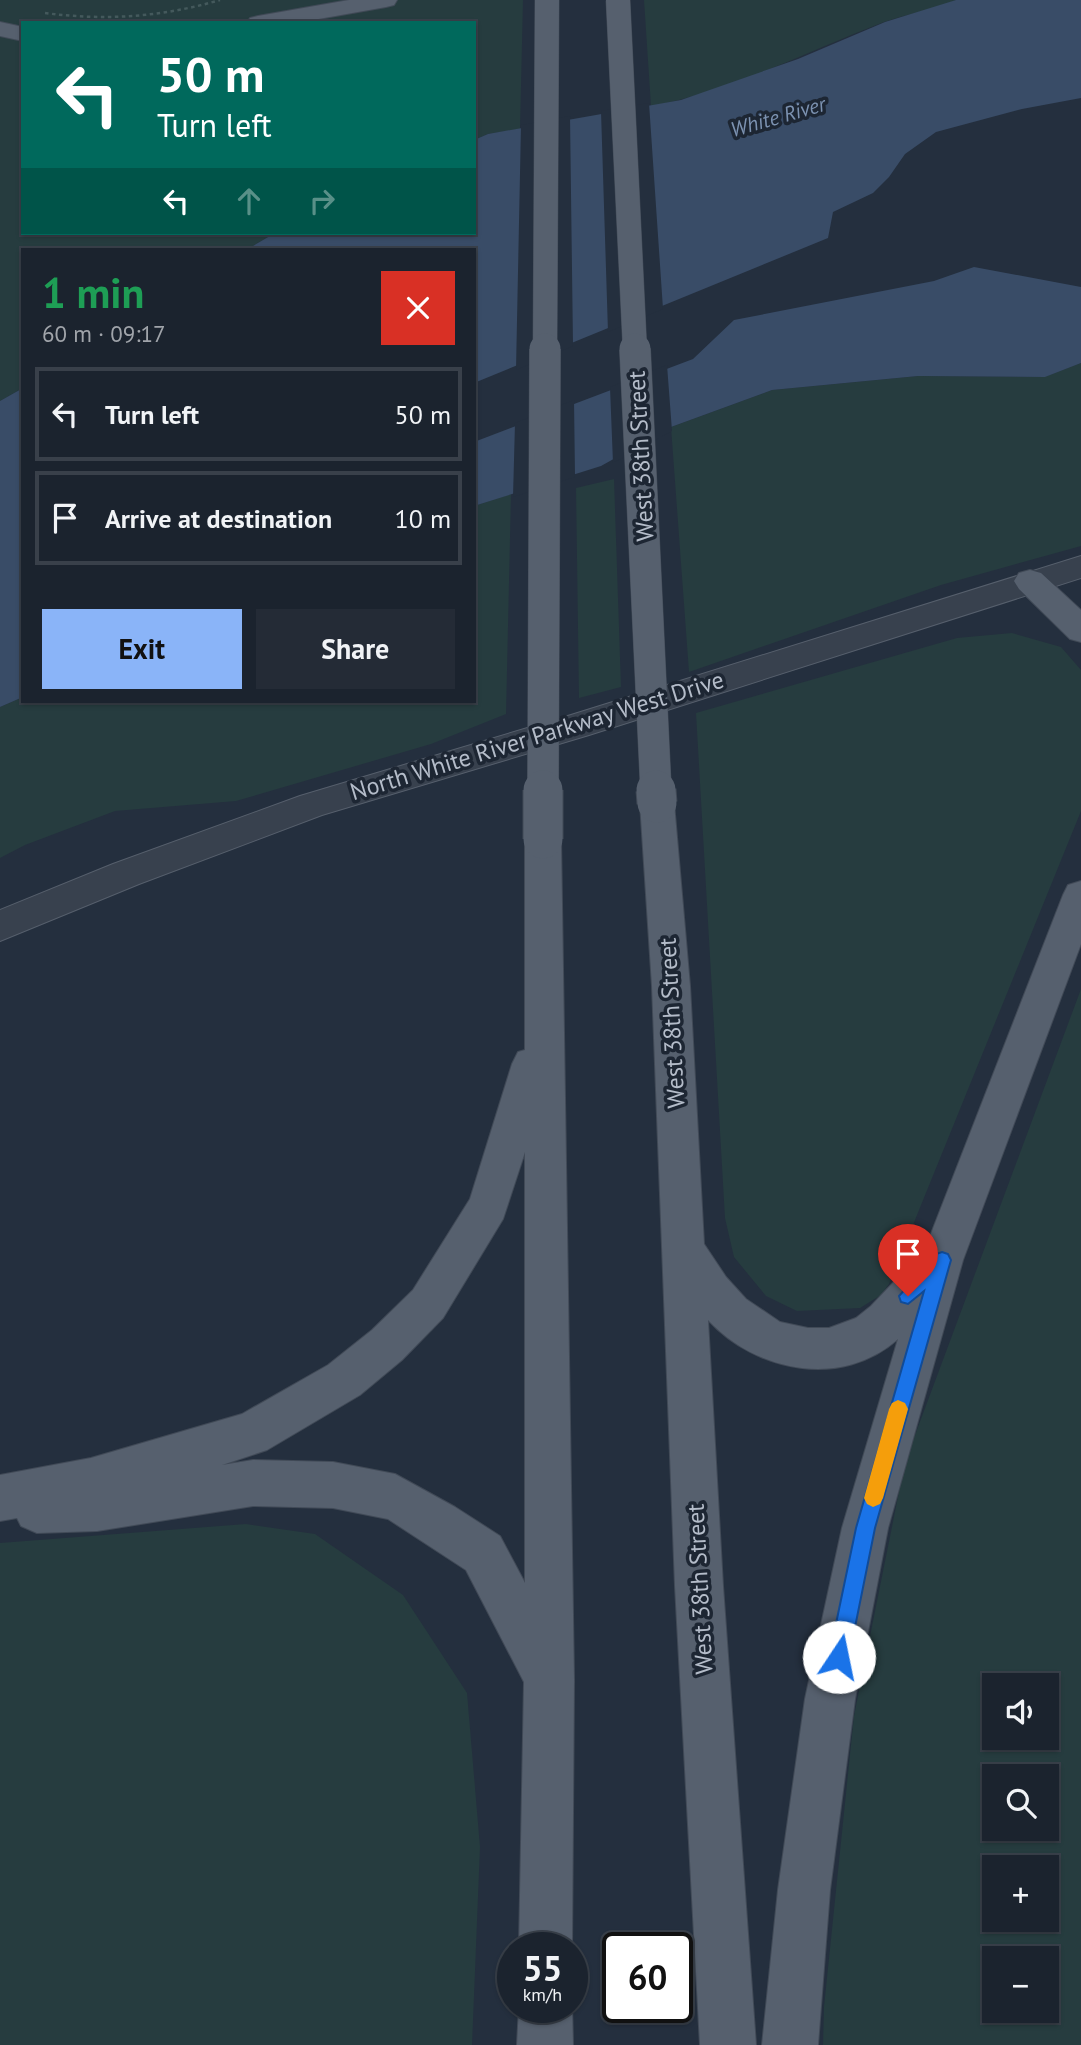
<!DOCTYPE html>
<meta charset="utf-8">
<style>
:root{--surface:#1b232e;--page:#242b36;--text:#f1f3f6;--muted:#a0a4aa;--line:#39404a;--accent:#8ab4f8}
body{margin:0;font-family:"PT Sans",sans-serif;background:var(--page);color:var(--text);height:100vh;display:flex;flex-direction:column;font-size:26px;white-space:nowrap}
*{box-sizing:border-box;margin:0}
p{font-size:23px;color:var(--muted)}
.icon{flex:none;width:38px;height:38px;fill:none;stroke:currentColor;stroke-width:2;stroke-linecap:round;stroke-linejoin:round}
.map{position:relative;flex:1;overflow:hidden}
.details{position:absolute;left:21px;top:248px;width:455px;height:455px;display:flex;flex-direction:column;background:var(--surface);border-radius:0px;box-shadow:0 2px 5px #0004,0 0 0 2px var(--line)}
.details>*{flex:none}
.banner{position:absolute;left:21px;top:21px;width:455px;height:214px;border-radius:0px;box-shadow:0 2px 5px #0004,0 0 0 2px var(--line);background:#00695c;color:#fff;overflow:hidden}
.buttons{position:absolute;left:982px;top:1673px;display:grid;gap:14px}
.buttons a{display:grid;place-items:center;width:77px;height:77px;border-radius:0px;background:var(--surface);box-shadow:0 2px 5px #0004,0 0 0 2px var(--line);font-size:35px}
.speed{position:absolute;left:497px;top:1932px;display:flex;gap:14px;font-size:35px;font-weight:700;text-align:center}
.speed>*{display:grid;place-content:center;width:91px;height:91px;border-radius:50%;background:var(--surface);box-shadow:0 2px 5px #0004,0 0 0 2px var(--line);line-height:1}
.speed small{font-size:18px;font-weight:400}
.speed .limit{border:4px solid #111;border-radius:10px;background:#fff;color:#111}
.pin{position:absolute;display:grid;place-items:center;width:60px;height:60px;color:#fff;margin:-72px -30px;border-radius:50% 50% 50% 0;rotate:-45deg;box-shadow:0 0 7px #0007}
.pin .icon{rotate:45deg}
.me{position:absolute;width:77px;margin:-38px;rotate:11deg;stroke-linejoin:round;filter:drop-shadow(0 0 5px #0008)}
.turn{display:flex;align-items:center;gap:24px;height:147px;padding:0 21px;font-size:32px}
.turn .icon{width:91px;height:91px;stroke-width:2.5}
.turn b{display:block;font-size:49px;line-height:60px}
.lanes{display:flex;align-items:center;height:66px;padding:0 21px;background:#0003;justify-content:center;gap:35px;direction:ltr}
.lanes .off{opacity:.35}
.round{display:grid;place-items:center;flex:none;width:74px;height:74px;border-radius:0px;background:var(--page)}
.headline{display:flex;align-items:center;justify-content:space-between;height:119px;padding:0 21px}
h1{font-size:42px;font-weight:700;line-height:52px;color:#1e9e55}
.button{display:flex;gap:14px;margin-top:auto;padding:14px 21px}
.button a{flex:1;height:80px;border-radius:0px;background:var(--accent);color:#111;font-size:28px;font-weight:700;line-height:80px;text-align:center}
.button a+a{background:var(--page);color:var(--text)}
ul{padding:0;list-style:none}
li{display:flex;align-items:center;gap:21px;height:94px;margin:0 14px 10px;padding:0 7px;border:4px solid var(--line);border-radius:0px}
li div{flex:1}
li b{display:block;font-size:26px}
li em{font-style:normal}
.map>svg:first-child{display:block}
.green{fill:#263c3f;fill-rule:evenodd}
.water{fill:#394c67}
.pier{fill:#242f3e}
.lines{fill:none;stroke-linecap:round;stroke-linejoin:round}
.minor-casing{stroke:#565f6c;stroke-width:2}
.major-casing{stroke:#414a57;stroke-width:2}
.path{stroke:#44595c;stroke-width:2.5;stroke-dasharray:3.5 3.5;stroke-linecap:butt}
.minor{fill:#38414e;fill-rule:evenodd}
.major{fill:#56606e;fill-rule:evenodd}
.major-bridge-far2-casing{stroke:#414a57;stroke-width:25;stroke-linecap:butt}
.major-bridge-far1-casing{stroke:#414a57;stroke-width:32;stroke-linecap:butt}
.major-bridge-casing{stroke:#414a57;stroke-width:41;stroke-linecap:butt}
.major-bridge-far2{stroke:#56606e;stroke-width:24}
.major-bridge-far1{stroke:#56606e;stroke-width:31}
.major-bridge{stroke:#56606e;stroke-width:39}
.route{fill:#1a73e8;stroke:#114b97;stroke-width:2}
.slow{fill:#f59e0b}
.labels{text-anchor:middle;stroke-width:7;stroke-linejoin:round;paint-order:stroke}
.far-water-label{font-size:21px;font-style:italic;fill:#7c92b1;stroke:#1d2633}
.street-label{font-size:24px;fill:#b4bcc9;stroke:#1d2633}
</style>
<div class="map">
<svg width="1081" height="2045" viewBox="0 0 1081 2045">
<rect width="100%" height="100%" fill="#242f3e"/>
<!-- green -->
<path class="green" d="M 0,0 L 523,0 L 520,129 L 488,134 L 474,140 L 474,23 L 23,23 L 23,233 L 275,233 L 246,250 L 23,250 L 23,388 L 0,401 Z
M 644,0 L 956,0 C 933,10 907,14 884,22 C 807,51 733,91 651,106 Z
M 1081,363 L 1081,546 L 941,585 L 689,672 L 671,427 L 772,390 L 918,376 L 1044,377 Z
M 614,479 L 621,687 L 579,698 L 576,488 Z
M 511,494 L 506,714 L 431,744 L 236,801 L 115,811 L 25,845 L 0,858 L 0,707 L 23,697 L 23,702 L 474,702 L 474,506 Z
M 1012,633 L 1061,647 L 1081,670 L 1081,811 L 889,1284 L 881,1295 L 860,1308 L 797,1311 L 766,1296 L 734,1257 L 725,1218 L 696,713 L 957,638 Z
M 1081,989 L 1081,2045 L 823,2045 L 824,2007 L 854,1716 L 905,1462 ZM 994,1685 L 1046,1685 L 1046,1738 L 994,1738 ZM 994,1776 L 1046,1776 L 1046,1829 L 994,1829 ZM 994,1867 L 1046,1867 L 1046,1920 L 994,1920 ZM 994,1958 L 1046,1958 L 1046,2011 L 994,2011 Z
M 246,1524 L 315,1534 L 403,1595 L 467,1693 L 480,1847 L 472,2045 L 0,2045 L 0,1543 Z"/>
<!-- water -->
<path class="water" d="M 956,0 L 1081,0 L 1081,98 L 1022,109 L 936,132 L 905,154 L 889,177 L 873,193 L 833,212 L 828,238 L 474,383 L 474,250 L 246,250 L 275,233 L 474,233 L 474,140 L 488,134 L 681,100 L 798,59 L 885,22 Z
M 974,267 L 1081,287 L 1081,363 L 1045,377 L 918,376 L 772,390 L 671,427 L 601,466 L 474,506 L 474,442 L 693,359 L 734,320 L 934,281 Z
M 23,388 L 23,697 L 0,707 L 0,401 Z"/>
<!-- pier -->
<path class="pier" d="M 649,103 L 663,309 L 608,332 L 601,111 Z
M 570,116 L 573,346 L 516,370 L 521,125 Z
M 667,365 L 672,431 L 613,463 L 610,387 Z
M 574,400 L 575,477 L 513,497 L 515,423 Z"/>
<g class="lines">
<defs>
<path id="minor" d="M 1081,556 L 1081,578 L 589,735 L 322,815 L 139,884 L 0,941 L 0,910 L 113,864 L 300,796 L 571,715 Z"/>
<path id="major" d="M 349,0 L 397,0 L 394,5 L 386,7 L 296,23 L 247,23 L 250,18 L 258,16 Z
M 0,22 L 23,27 L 23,41 L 0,36 Z
M 1030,570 L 1041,573 L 1081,610 L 1081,642 L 1070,639 L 1019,589 L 1014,581 L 1019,573 Z
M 657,790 L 669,794 L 674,803 L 690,986 L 704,1244 L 726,1277 L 746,1299 L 780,1322 L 808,1328 L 829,1328 L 856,1318 L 871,1306 L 925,1249 L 1063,895 L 1068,885 L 1081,881 L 1081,944 L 963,1260 L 888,1528 L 855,1699 L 830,1890 L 818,2045 L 762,2045 L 778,1890 L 805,1699 L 842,1528 L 898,1339 C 842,1389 756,1372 708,1320 L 723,1586 L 756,2045 L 700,2045 L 675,1586 L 652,986 L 640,803 L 645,794 Z
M 543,825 L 556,829 L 561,839 L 574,1679 L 572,1949 L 519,1948 L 524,1682 L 466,1570 L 388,1519 L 333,1508 L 253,1506 L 97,1531 L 37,1533 L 21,1526 L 17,1518 L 0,1521 L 0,1475 L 91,1458 L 242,1414 L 328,1365 L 372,1330 L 413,1290 L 470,1199 L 512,1064 L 518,1052 L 525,1050 L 525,839 L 530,829 ZM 525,1152 L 525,1583 L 500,1536 L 455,1507 L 395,1474 L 333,1462 L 253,1460 L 222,1465 L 267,1450 L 360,1395 L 402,1360 L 443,1318 L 503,1219 Z
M 572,2005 L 573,2045 L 517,2045 L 519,2007 L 572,2007 Z"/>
</defs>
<!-- minor casing -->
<use href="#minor" class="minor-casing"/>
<!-- major casing -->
<use href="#major" class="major-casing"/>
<!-- path -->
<path class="path" d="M 45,13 C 105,21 162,17 220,0"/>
<!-- minor -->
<use href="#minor" class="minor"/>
<!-- major -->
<use href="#major" class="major"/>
<defs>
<path id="major-bridge-far2" d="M 618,0 L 635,351
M 545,351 L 547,0"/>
<path id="major-bridge-far1" d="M 635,349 L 656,792
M 543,792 L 545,349"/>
<path id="major-bridge" d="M 656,790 L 657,803
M 543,839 L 543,790"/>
</defs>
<!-- major-bridge-far2 casing -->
<use href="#major-bridge-far2" class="major-bridge-far2-casing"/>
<!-- major-bridge-far1 casing -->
<use href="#major-bridge-far1" class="major-bridge-far1-casing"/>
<!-- major-bridge casing -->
<use href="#major-bridge" class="major-bridge-casing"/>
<!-- major-bridge-far2 -->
<use href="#major-bridge-far2" class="major-bridge-far2"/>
<!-- major-bridge-far1 -->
<use href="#major-bridge-far1" class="major-bridge-far1"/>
<!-- major-bridge -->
<use href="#major-bridge" class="major-bridge"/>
</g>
<!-- route -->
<path class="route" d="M 942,1252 L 948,1254 L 951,1260 L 875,1528 L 849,1657 L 846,1664 L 839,1667 L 831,1664 L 829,1657 L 856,1528 L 924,1291 L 908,1304 L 901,1302 L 899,1296 L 936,1254 Z"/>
<!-- slow -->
<path class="slow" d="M 898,1400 L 905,1403 L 908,1409 L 883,1498 L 880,1504 L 873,1507 L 867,1504 L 864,1498 L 889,1409 L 892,1403 Z"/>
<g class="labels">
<!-- far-water labels -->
<g class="far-water-label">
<text transform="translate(778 117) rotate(-16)" y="7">White River</text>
</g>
<!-- street labels -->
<g class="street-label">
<text transform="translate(641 456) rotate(-93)" y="8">West 38th Street</text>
<text transform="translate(537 736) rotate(-17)" y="8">North White River Parkway West Drive</text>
<text transform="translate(672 1023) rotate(-93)" y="8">West 38th Street</text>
<text transform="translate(700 1589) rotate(-93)" y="8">West 38th Street</text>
</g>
</g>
</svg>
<div class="buttons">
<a><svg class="icon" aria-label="sound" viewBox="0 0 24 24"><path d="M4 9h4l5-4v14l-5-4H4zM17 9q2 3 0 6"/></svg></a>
<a><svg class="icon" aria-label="search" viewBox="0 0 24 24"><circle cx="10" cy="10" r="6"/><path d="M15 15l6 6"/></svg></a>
<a>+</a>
<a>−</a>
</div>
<div class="speed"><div>55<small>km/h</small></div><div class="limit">60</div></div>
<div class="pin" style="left:908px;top:1296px;background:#d93025"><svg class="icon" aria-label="arrive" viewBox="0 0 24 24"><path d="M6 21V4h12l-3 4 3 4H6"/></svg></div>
<svg class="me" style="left:839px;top:1657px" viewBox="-20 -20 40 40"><circle r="19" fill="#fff"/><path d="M0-13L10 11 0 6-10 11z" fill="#1a73e8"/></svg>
<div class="banner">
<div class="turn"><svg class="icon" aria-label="left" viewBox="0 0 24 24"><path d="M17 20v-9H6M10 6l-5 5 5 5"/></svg><div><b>50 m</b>Turn left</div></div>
<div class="lanes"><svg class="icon" aria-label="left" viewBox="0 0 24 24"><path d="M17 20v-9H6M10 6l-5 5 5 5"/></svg><svg class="icon off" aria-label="ahead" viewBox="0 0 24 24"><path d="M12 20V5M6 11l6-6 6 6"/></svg><svg class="icon off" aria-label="right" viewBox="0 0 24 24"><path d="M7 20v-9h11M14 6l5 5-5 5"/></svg></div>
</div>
<section class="details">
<div class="headline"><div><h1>1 min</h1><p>60 m · 09:17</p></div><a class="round" style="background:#d93025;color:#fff"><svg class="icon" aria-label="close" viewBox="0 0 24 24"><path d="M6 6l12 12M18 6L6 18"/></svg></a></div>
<ul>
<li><svg class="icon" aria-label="left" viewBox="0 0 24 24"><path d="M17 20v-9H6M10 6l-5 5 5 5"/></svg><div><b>Turn left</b></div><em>50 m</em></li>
<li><svg class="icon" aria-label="arrive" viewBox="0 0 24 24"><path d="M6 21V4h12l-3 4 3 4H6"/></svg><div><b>Arrive at destination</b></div><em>10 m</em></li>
</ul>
<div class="button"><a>Exit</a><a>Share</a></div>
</section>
</div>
